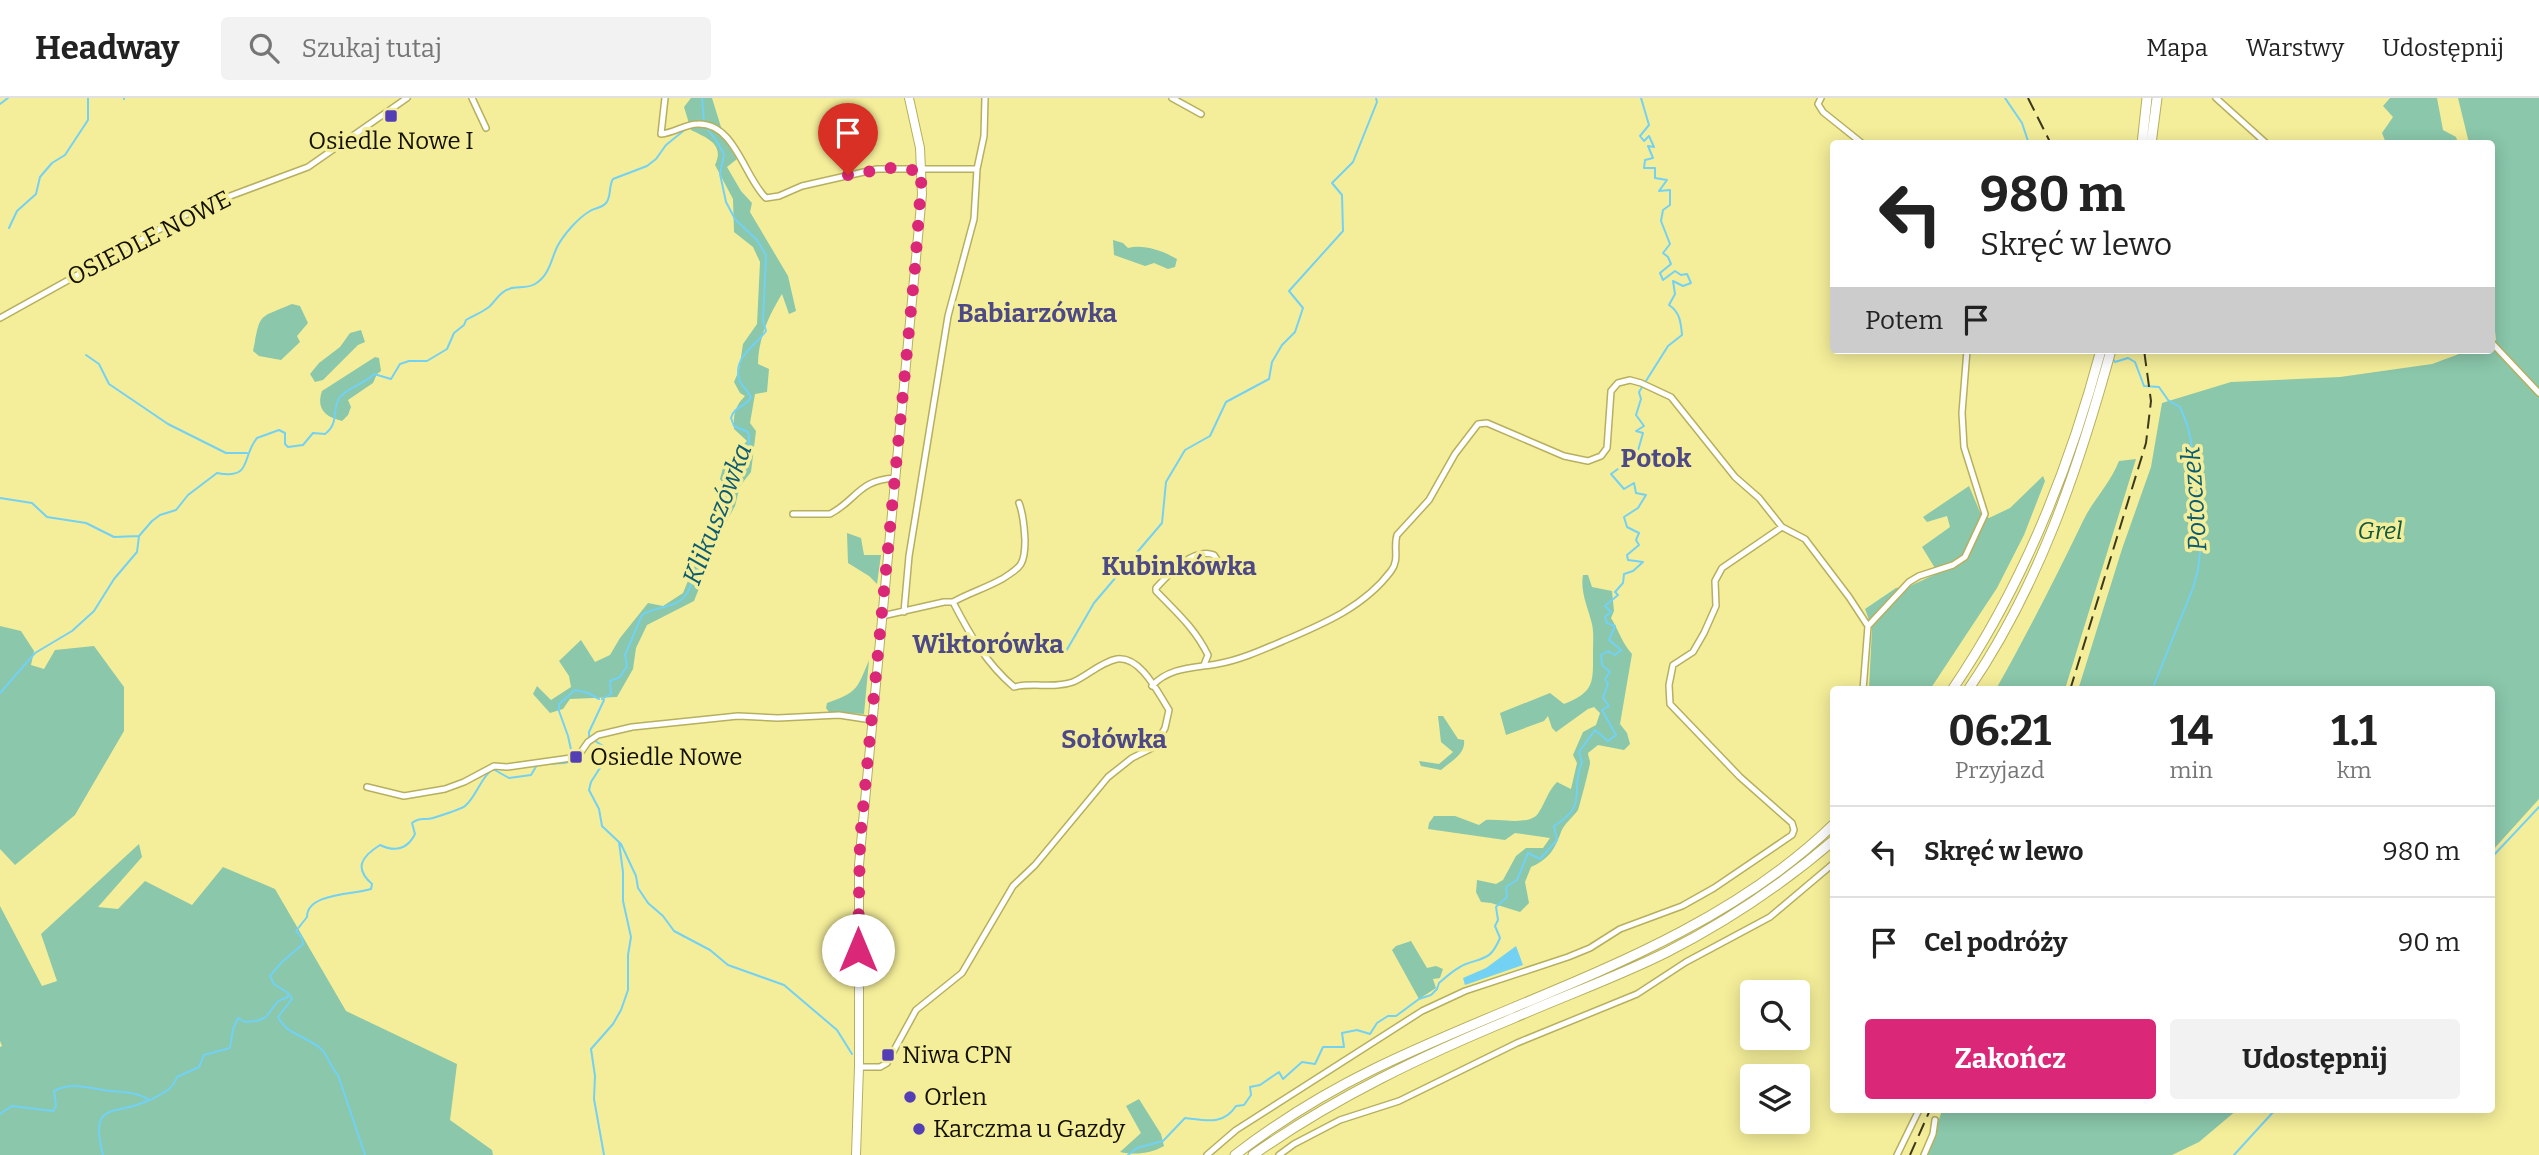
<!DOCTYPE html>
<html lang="pl">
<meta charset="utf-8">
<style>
:root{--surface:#fff;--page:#f2f2f2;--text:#222;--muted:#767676;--line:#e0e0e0;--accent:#db2777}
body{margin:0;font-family:Bitter,serif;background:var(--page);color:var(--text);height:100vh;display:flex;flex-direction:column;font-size:26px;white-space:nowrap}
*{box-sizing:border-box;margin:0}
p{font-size:23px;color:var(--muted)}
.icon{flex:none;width:38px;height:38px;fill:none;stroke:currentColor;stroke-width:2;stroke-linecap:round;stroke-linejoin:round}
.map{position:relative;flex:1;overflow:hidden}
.side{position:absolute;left:1830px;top:588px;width:665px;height:427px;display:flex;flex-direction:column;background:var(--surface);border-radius:7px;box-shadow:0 4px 18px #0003}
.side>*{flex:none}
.hud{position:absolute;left:1830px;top:42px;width:665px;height:214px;border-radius:7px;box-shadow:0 4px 18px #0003;background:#fff;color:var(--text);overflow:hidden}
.buttons{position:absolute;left:1740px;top:882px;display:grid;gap:14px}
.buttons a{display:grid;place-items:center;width:70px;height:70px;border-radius:7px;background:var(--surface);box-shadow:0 4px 18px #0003;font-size:35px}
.pin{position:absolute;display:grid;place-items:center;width:60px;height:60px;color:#fff;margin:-72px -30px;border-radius:50% 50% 50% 0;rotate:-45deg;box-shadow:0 0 7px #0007}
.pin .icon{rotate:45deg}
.me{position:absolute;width:77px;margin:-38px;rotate:0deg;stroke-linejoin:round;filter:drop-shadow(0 0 5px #0008)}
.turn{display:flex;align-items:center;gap:24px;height:147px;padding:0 35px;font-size:32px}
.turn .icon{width:91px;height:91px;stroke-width:2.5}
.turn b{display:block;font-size:49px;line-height:60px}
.then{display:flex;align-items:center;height:66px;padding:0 35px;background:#0003;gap:14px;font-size:26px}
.eta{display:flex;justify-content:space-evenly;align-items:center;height:119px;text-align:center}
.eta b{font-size:42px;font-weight:700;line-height:49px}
.action{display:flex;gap:14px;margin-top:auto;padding:14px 35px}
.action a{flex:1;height:80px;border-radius:7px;background:var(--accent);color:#fff;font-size:28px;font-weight:700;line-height:80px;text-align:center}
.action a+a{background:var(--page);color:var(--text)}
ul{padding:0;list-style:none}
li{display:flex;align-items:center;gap:21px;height:91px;padding:0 35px;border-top:2px solid var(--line)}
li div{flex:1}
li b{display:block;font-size:26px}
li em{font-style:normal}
header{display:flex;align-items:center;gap:42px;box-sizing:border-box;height:98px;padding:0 35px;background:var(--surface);border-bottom:2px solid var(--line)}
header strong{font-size:33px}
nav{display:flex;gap:38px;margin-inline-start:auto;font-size:24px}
.search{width:490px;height:63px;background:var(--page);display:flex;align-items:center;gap:18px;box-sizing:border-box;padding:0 24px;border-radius:7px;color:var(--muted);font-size:26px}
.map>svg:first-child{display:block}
.green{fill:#8ac7ab}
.water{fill:#73d1f4}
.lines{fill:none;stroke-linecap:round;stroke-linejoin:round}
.stream{stroke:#73d1f4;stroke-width:2}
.street-casing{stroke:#b6b05e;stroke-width:8}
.secondary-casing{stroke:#b6b05e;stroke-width:10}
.primary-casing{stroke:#b6b05e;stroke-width:11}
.street{stroke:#fff;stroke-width:5}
.secondary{stroke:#fff;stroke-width:8}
.primary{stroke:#fff;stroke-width:9}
.rail{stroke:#3d391c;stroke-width:2;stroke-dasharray:14 7;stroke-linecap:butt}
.route{stroke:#db2777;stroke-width:12;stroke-dasharray:0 21.6}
.poi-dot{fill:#533eb5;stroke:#f4ee9a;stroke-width:2.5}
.labels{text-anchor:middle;stroke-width:7;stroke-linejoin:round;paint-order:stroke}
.poi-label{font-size:24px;fill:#141100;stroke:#f4ee9a;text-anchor:start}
.street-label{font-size:24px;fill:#141100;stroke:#f4ee9a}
.park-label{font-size:24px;font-style:italic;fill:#0f573e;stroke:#f4ee9a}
.neighbourhood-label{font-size:26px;font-weight:bold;fill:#4d4886;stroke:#f4ee9a}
.water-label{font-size:26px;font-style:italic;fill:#0b5b72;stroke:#f4ee9a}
</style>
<header>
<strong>Headway</strong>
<div class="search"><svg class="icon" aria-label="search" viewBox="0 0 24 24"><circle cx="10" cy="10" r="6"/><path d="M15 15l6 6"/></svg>Szukaj tutaj</div>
<nav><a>Mapa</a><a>Warstwy</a><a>Udostępnij</a></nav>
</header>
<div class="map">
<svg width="2539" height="1057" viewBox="0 0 2539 1057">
<rect width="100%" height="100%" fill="#f4ee9a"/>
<!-- green -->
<path class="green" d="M 691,0 L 712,0 L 725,42 L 737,61 L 727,69 L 741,93 L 752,105 L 750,114 L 788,178 L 796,213 L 789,216 L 782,196 C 769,217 758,241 758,266 L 769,271 L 767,294 L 755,296 L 750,325 L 756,333 L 751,374 L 740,388 L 735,408 L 723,430 L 694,503 L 647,527 L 636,550 L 633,571 L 617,599 L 570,601 L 563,611 L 550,615 L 533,596 L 537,588 L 551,602 L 571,589 L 569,578 L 559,563 L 581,542 L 595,564 L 610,557 L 620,540 L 648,505 L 663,508 L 683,495 L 723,398 L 725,388 L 720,381 L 724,366 L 747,343 L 734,331 C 733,317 735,308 745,298 L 740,295 L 734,284 L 739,272 L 743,246 L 757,226 L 760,164 L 753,149 L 734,134 L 733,101 L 715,67 C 725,46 707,40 691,32 L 684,9 Z
M 2390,0 L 2437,0 L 2443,32 L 2456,39 L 2458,45 L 2386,45 L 2382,35 L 2393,19 L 2383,8 Z
M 2458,0 L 2539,0 L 2539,701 L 2492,753 L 2492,592 L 2078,592 L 2122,451 L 2151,369 L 2162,305 L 2231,284 L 2340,279 L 2432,266 L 2470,252 L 2492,252 L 2492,244 L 2496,242 L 2492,206 L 2492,46 L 2469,45 Z
M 1113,142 L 1123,145 L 1128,150 C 1144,146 1163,153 1177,161 L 1175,169 L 1168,171 L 1154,165 L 1145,168 L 1114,157 Z
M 292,206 L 300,208 L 308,225 L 297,238 L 300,244 L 281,262 L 259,258 L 253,253 C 261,214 257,221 292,206 Z
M 361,232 L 365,244 L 358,247 L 323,282 L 315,284 L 310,276 L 319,265 L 340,249 L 350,235 Z
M 375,259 L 379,260 L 381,273 L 377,276 L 373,285 L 348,302 L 351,309 L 348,317 L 342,323 C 325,319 316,311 322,293 Z
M 2136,361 L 2065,591 L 1996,591 C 2027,536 2055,481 2083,423 C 2093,402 2110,386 2119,363 Z
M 2043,378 L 2045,383 L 2024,437 L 1997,490 L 1931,590 L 1869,591 L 1872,530 L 1865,511 L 1896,490 L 1910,488 L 1938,475 L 1922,449 L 1950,429 L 1947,418 L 1927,424 L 1923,419 L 1969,388 L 1980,414 L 1989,420 L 2010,410 Z
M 847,435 L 861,440 L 864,457 L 881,457 L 877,486 L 869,478 L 848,465 Z
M 1583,477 L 1588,477 L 1592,489 L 1612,493 L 1614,513 L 1611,520 C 1619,533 1622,545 1632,556 L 1620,626 L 1627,635 L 1630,646 L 1624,652 L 1598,647 L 1588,655 C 1588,658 1590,662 1590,665 C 1590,668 1579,710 1578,712 C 1573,719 1564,726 1561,734 C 1555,751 1549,761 1531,769 L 1525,784 L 1529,805 L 1520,814 L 1491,805 L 1481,804 L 1476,794 L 1477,782 L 1496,786 L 1503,782 L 1516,758 L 1526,750 L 1543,750 L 1550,740 L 1515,735 L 1505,742 L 1428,731 L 1429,725 L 1434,718 L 1455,718 L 1479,727 L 1486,722 C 1500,720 1531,729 1539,714 C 1546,703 1548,693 1557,684 L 1571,691 L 1577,665 L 1573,657 L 1583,634 L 1596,627 L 1600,615 L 1594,609 L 1588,611 L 1556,634 L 1552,630 L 1548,618 L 1544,623 L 1506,637 L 1500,615 L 1550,595 L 1564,606 C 1595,594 1593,584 1593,554 C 1593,545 1594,535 1592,526 C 1588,509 1580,494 1583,477 Z
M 0,528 L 21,533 L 34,553 L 31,567 L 44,571 L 55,552 L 94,548 L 124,589 L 124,633 L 75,717 L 15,767 L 0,751 Z
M 869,562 L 864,616 L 829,614 L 826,610 L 827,605 C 858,594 857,591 869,562 Z
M 1438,618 L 1443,618 L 1458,641 L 1464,642 C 1466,656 1451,663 1441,672 L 1421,668 L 1419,663 L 1439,666 L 1453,654 L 1441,644 Z
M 139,746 L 142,759 L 98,809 L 118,811 L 145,783 L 192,807 L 223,769 L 275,791 L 346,913 L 457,966 L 450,1022 L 492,1052 L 493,1057 L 0,1057 L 0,949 L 2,948 L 0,943 L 0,808 L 42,888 L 57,883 L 41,836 Z
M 1411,843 L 1427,870 L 1436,868 L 1443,871 L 1440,880 L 1433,881 L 1436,890 L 1419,901 L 1392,852 L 1396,848 Z
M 1139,1001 L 1161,1036 L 1164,1048 C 1150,1056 1135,1057 1120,1054 L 1141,1035 L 1126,1008 Z
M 1942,1012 L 2237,1012 L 2199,1044 L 2172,1057 L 1928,1057 Z"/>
<!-- water -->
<path class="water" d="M 1516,848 L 1523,867 L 1465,887 L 1463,880 L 1486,870 Z"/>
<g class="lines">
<!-- stream -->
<path class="stream" d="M 124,0 L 124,1
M 702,0 L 704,24
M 2005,0 L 2022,25 L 2029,46
M 0,6 L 8,0
M 9,130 L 17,113 L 36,96 L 40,79 L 52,65 L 65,57 L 88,22 L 88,0
M 86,257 L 99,266 L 109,286 L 168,326 L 226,355 L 247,355
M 2113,261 L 2115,264 L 2128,260 L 2135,264 L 2144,288 L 2159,289 L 2168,302 L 2180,309 L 2187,326 L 2191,343 L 2201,446 L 2198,472 L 2193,490 L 2152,592
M 0,400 L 32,405 L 47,419 L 86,425 L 114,439 L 139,438
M 1065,555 L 1094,505 L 1162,425 L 1166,384 L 1185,352 L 1210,338 L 1226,304 L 1269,281 L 1272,264 L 1282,247 L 1295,234 L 1303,210 L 1289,193 L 1343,133 L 1342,97 L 1332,85 L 1353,64 L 1377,4 L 1376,0
M 0,595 L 35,555 L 72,533 L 94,513 L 114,481 L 137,454 L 139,438 L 152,423 L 160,417 L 176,412 L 188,397 L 217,375 C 253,382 241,359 257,340 L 279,332 L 285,335 L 285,346 L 288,349 L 303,347 L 313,335 L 325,336 C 340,325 331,311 340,299 C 348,289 365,286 374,276 L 391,281 L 400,266 L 409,263 L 427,263 L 447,251 L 454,235 L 464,227 L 466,222 C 474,217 481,215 489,209 C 496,203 499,194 509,191 C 517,188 527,191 535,186 C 549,178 551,162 557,149 C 564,136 578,120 590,113 C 595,110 601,110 605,106 C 612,100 608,89 613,81 L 647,68 L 656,61 L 666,47 L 687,30
M 602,601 L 611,596 L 610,583 L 620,579 L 627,568 L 625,557 L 642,517 C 655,508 675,511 686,497 C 691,490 693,480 697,472 C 709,445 722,414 730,386 C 732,379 729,372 732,365 C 739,350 753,355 748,334 L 734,328 L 731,320 C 734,308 746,309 751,299 C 748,292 741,288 739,281 C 733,259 756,247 766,233 L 763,223 L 766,157 L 757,142 L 735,121 L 726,104 L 720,76 L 724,56 L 716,42 L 705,28
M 604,602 L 589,634 L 589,639 L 603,648 L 605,662 L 591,684 L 589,692 L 599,711 L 602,728 L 621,746 L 636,778 L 638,790 L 648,805 L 663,818 L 674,833 L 710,852 L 728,867 L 784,887 L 837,932 L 852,956
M 572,656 L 568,638 L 559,613 L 559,606 L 575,592 L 588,595 L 599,601
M 546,666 L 565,665 L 573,662
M 2492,759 L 2539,709
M 290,897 L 292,901 L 278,919 C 287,938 311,939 323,953 C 329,961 331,969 338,977 L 365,1057
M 0,1016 L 12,1008 L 53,1013 L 56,1008 L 54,993 C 73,983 91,991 111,993 C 128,995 133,993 150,1002 C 162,995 172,993 177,979 L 199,969 L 204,957 L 230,950 L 233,931 L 238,920 L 245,924 L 257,923 L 266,919 L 278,903 L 288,899 L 288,895 L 274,886 L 270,878 L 282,864 L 303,846 L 302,840 L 296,833 L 307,819 C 307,795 352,797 371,791 L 372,786 C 354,770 361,759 380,747 C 395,754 407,752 415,736 L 412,725 C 421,718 424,723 433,720 C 439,718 462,711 465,708 C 477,698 480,680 493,671 L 509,680 L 531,677 L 537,667
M 103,1057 C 88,1000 117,1019 149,1002
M 604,1057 L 594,1001 L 595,978 L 591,951 L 613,926 L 621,912 L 628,892 L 628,857 L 631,839 L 623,803 L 623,774 L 619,744
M 1128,1057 L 1137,1050 L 1163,1043 L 1185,1020 C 1205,1022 1223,1028 1236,1008 L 1244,1007 L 1251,997 L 1250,989 L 1260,987 L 1279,974 L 1283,981 L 1302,964 L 1315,966 L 1323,949 L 1344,949 L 1342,935 L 1357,932 L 1370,936 L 1377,925 L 1388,918 L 1396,918 L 1419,901 L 1431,897 L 1437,891 L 1439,885 C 1446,879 1457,869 1466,866 C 1486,859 1491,861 1500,840 L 1495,828 L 1498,822 L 1496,809 L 1507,799 L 1506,789 L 1517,782 L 1528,755 L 1540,761 L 1557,742 L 1554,728 C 1590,706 1569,694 1582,664 L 1579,654 L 1595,632 L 1608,643 L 1616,637 L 1602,612 L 1609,608 L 1603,600 L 1608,586 L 1605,581 L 1610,574 L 1602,567 L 1601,557 L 1608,553 L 1615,557 L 1621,552 L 1609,542 L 1615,528 L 1607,525 L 1605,519 L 1611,514 L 1605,508 L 1618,497 L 1615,494 L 1623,485 L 1624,476 L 1633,473 L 1643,464 L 1628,462 L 1627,457 L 1639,447 L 1636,442 L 1639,435 L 1627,429 L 1624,419 L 1638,410 L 1646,397 L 1636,395 L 1634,385 L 1624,391 L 1611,376 L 1622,368 L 1629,359 L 1637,356 L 1643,335 L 1636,333 L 1644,328 L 1636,317 L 1641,301 L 1639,294 L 1668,248 L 1682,237 C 1681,225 1680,214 1669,207 L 1675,196 L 1673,183 L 1683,188 L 1691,185 L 1687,176 L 1681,177 L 1675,173 L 1663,182 L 1660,175 L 1671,166 L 1668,159 L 1663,155 L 1670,146 L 1661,123 L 1663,112 L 1670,107 L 1670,92 L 1659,93 L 1667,82 L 1655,80 L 1655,70 L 1644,70 L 1645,62 L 1653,60 L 1648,48 L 1654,49 L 1649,38 L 1644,43 L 1640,38 L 1649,27 L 1641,0
M 2234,1057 L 2275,1012"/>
<defs>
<path id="street" d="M 472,0 L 486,30
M 665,0 L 661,36 C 674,35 685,26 698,26 C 735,25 744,79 766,100 L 779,98 L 802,88 L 877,71 L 977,71
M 1172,0 L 1201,16
M 1821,0 L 1818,6 L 1823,14 L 1863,46
M 2216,0 L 2267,46
M 0,220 L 198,110 L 308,69 L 407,0
M 2492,245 L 2539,295
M 793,416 L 830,416 C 857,402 858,382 895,380
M 953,504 C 969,495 986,490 1002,481 C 1021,469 1025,467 1025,442 C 1024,429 1024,418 1019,405
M 904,514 L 909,458 L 948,218 L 974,121 L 977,71 L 984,38 L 985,0
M 1868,528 L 1909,484 L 1919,478 L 1953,467 L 1965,459 L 1985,416 L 1964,349 L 1962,315 L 1967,252
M 1204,567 L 1208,557 C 1194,529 1177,515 1156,493 L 1156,490 C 1169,476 1193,449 1214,457 L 1223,471
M 1152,588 C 1169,569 1194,570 1217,566 C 1240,562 1262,552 1283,543 C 1323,526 1364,509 1391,473 C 1400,461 1393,450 1397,437 L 1429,402 L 1455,356 L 1478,326 L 1487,325 L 1564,358 L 1588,363 L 1601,358 L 1607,350 L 1611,293 L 1618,285 L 1630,282 L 1641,285 L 1671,299 L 1735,379 L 1759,400 L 1782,429 L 1805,441 L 1849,499 L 1868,528 L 1863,592
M 367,689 L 404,698 L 445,691 L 464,684 L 494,668 L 507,669 L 571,660 L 581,654 L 588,644 L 598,637 L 632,629 L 738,618 L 778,620 L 839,617 L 872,622
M 859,969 L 880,969 L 887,965 L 916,912 L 962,875 L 1013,788 L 1035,767 L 1108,679 L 1132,660 L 1154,649 L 1165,630 L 1169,612 C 1158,595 1141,558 1117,561 C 1101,564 1087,578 1073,584 C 1054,591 1033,584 1014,589 C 986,565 970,537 953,504 L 944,504 L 882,518
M 1207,1057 L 1236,1032 L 1422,913 L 1465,893 L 1568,859 L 1590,850 L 1620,831 L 1682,808 L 1714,790 L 1792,737 L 1794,732 L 1792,725 L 1740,679 L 1670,606 L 1669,587 L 1673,567 L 1693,554 L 1704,535 L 1716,508 L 1715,483 L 1722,470 L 1782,429
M 1279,1057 L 1294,1046 L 1340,1022 L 1399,1003 L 1517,945 L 1637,896 L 1686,864 L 1770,819 L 1834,765
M 1897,1057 L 1919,1012
M 1924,1057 L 1933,1036 L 1935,1022"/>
<path id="secondary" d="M 856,1057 L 859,969 L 859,767 L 922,96 L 920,50 L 909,0"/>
<path id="primary" d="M 2142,46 L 2147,0
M 2151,46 L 2157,0
M 1952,592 C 2023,488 2069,372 2101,252
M 1968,592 C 2039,488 2078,372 2111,252
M 1235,1057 C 1278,1024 1325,995 1374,971 C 1529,895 1706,850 1834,726
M 1253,1057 C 1335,999 1424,957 1516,919 C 1566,897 1617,879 1667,854 C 1726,824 1784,785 1834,742"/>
</defs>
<!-- street casing -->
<use href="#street" class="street-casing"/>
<!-- secondary casing -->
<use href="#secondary" class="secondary-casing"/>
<!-- primary casing -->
<use href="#primary" class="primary-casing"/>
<!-- street -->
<use href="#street" class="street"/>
<!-- secondary -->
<use href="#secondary" class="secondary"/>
<!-- primary -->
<use href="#primary" class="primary"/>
<!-- rail -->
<path class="rail" d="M 2028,0 L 2051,46
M 2070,592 L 2146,345 L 2151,303 L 2144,252
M 1910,1057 L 1930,1012"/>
</g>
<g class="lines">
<!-- route -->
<path class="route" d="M 848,77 L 890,70 L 922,73 L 915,170 L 860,742 L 858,852"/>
</g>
<!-- markers -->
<g class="poi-dot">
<rect x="384" y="11" width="14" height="14" rx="3.5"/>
<rect x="569" y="652" width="14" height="14" rx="3.5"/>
<rect x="881" y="950" width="14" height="14" rx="3.5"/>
<circle cx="910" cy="999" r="7"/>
<circle cx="919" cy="1031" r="7"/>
</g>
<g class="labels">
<!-- poi labels -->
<g class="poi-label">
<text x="391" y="51" text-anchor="middle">Osiedle Nowe I</text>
<text x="590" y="667">Osiedle Nowe</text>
<text x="902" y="965">Niwa CPN</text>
<text x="924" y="1007">Orlen</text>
<text x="933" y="1039">Karczma u Gazdy</text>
</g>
<!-- street labels -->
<g class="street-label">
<text transform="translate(149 140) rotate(-27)" y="8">OSIEDLE NOWE</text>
</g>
<!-- park labels -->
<g class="park-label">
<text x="2380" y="441">Grel</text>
</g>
<!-- neighbourhood labels -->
<g class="neighbourhood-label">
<text x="1037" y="224">Babiarzówka</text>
<text x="1656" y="369">Potok</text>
<text x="1179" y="477">Kubinkówka</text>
<text x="988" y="555">Wiktorówka</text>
<text x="1114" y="650">Sołówka</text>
</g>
<!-- water labels -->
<g class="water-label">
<text transform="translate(2194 401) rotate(-94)" y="9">Potoczek</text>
<text transform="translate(717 416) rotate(-69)" y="9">Klikuszówka</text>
</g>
</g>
</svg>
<div class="buttons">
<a><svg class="icon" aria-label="search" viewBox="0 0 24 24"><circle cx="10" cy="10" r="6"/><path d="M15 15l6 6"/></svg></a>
<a><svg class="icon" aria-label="layers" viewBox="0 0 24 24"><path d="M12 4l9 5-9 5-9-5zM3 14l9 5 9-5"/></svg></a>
</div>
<div class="pin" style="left:848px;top:77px;background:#d93025"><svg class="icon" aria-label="arrive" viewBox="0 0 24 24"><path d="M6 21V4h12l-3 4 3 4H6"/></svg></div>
<svg class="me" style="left:858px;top:852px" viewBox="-20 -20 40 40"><circle r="19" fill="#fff"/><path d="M0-13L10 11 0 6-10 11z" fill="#db2777"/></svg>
<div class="hud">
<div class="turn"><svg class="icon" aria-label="left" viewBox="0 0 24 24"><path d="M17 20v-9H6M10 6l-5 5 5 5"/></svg><div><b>980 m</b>Skręć w lewo</div></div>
<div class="then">Potem<svg class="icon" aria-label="arrive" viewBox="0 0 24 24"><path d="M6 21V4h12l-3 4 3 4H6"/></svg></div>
</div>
<section class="side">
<div class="eta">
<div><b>06:21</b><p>Przyjazd</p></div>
<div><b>14</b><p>min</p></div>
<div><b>1.1</b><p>km</p></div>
</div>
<ul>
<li><svg class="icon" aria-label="left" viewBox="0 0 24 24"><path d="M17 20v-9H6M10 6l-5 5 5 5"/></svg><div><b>Skręć w lewo</b></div><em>980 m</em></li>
<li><svg class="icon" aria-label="arrive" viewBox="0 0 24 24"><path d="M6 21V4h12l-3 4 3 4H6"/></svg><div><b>Cel podróży</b></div><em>90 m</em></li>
</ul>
<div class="action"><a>Zakończ</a><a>Udostępnij</a></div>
</section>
</div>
